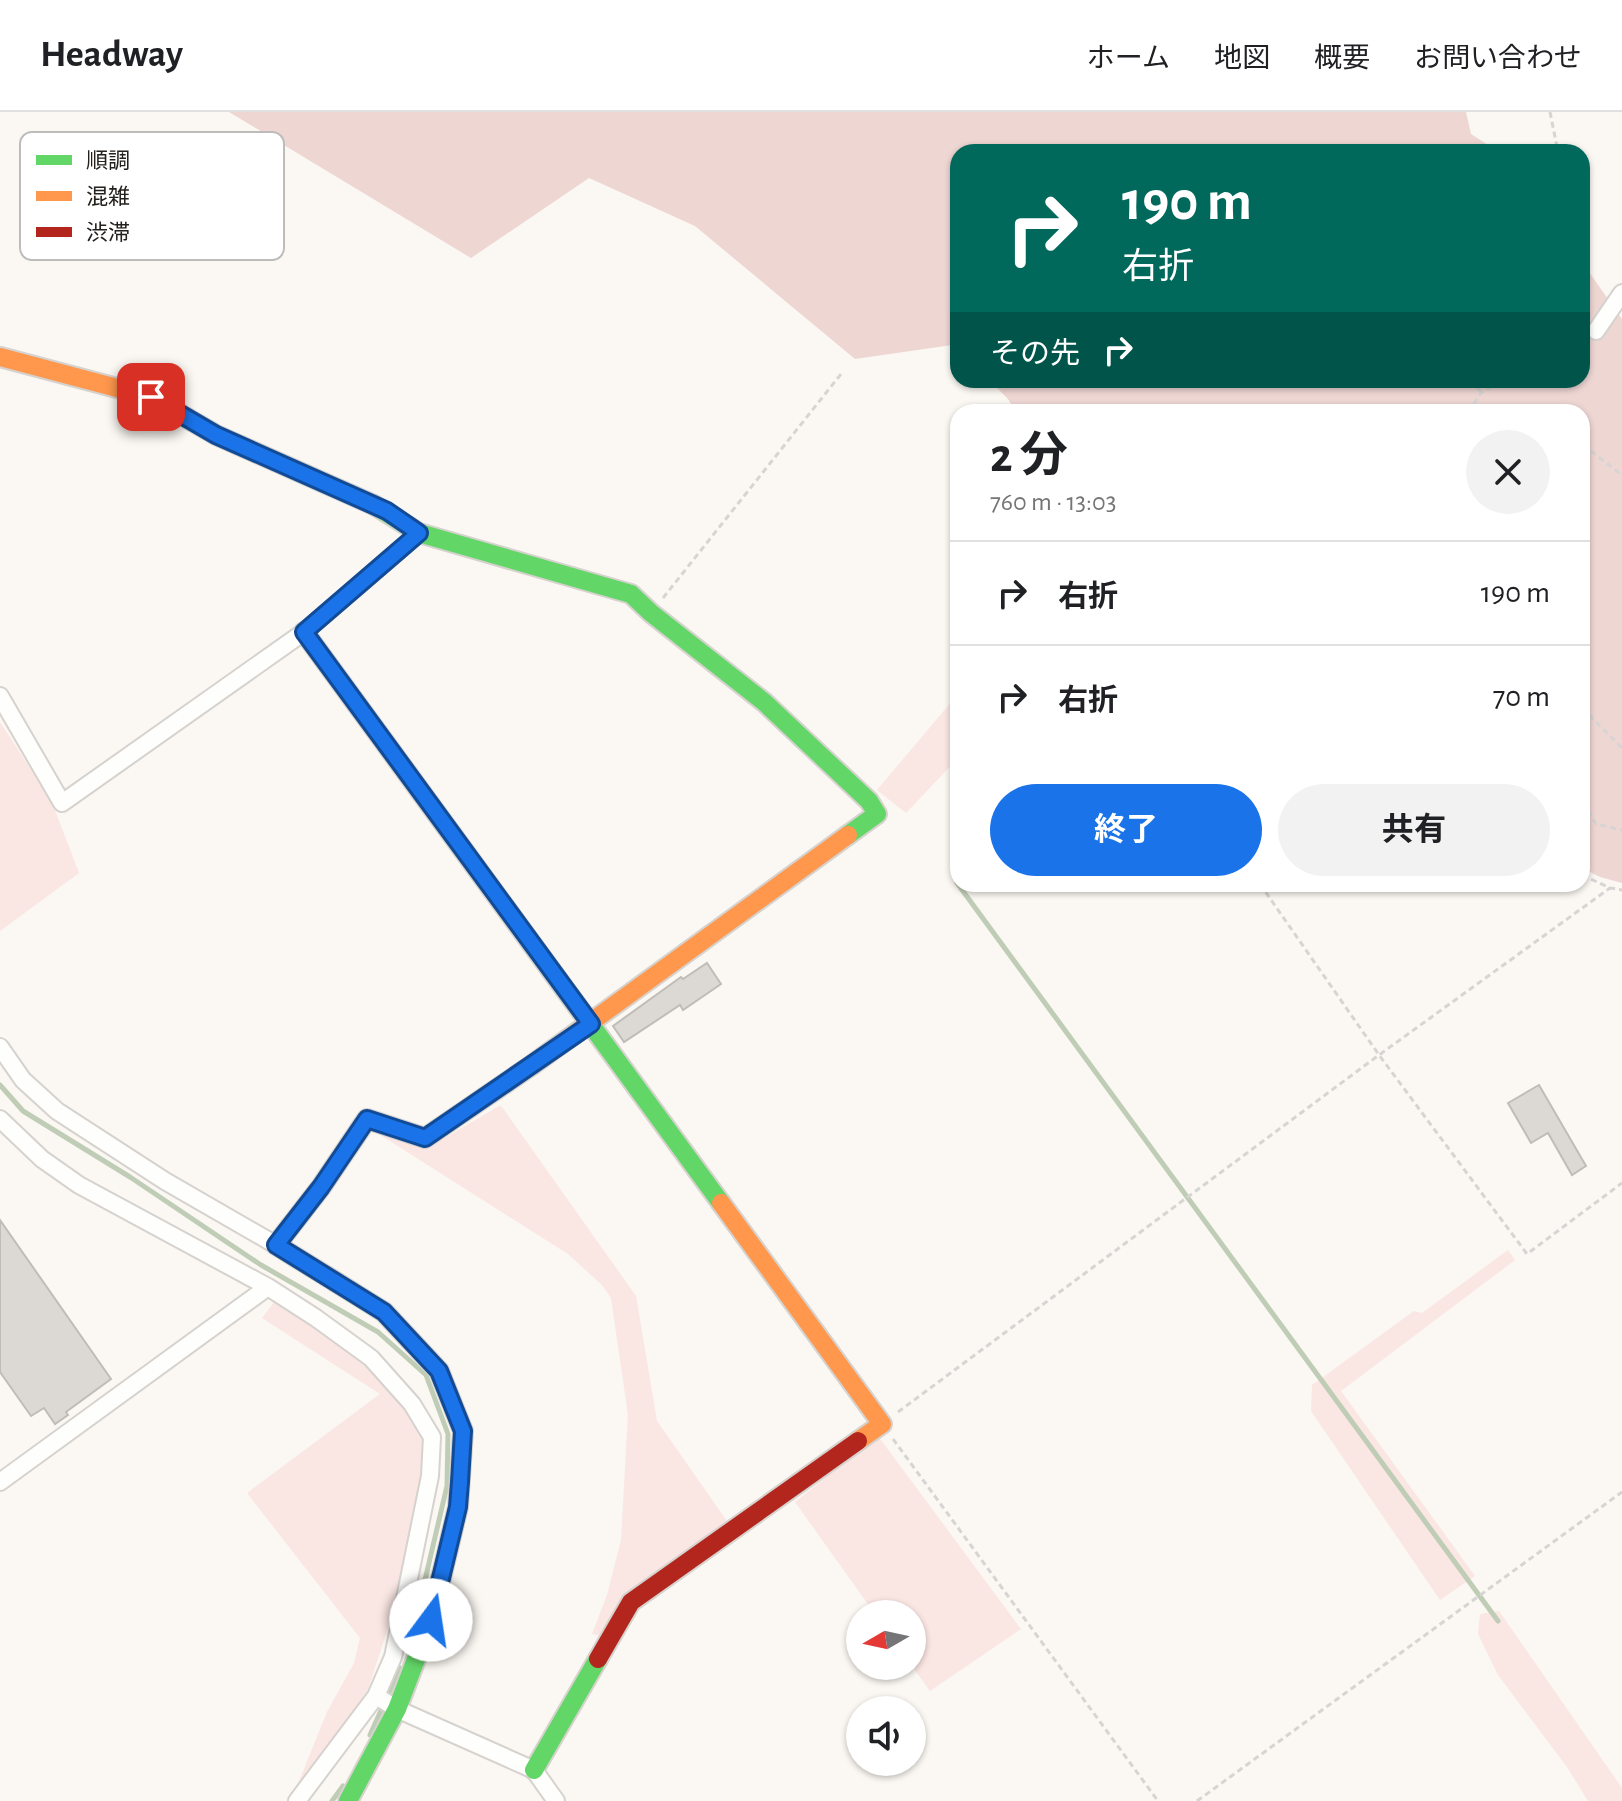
<!DOCTYPE html>
<html lang="ja">
<meta charset="utf-8">
<style>
:root{--surface:#fff;--page:#f2f2f2;--text:#202124;--muted:#757577;--line:#e0e0e0;--accent:#1a73e8}
body{margin:0;font-family:"Alegreya Sans","Noto Sans JP",sans-serif;background:var(--page);color:var(--text);height:100vh;display:flex;flex-direction:column;font-size:30px;white-space:nowrap}
*{box-sizing:border-box;margin:0}
p{font-size:26px;color:var(--muted)}
.icon{flex:none;width:44px;height:44px;fill:none;stroke:currentColor;stroke-width:2;stroke-linecap:round;stroke-linejoin:round}
.map{position:relative;flex:1;overflow:hidden}
.drawer{position:absolute;left:950px;top:292px;width:640px;height:488px;display:flex;flex-direction:column;background:var(--surface);border-radius:24px;box-shadow:0 2px 6px #0004}
.drawer>*{flex:none}
.banner{position:absolute;left:950px;top:32px;width:640px;height:244px;border-radius:24px;box-shadow:0 2px 6px #0004;background:#00695c;color:#fff;overflow:hidden}
.needle{width:52px;rotate:261deg}
.fabs{position:absolute;left:846px;top:1488px;display:grid;gap:16px}
.fabs a{display:grid;place-items:center;width:80px;height:80px;border-radius:50%;background:var(--surface);box-shadow:0 2px 6px #0004;font-size:40px}
.pin{position:absolute;display:grid;place-items:center;width:68px;height:68px;color:#fff;margin:-34px;border-radius:16px;box-shadow:0 4px 12px #0006}
.me{position:absolute;width:88px;margin:-44px;rotate:14deg;stroke-linejoin:round;filter:drop-shadow(0 0 6px #0008)}
.turn{display:flex;align-items:center;gap:28px;height:168px;padding:0 40px;font-size:36px}
.turn .icon{width:104px;height:104px;stroke-width:2.5}
.turn b{display:block;font-size:56px;line-height:68px}
.then{display:flex;align-items:center;height:76px;padding:0 40px;background:#0003;gap:16px;font-size:30px}
.round{display:grid;place-items:center;flex:none;width:84px;height:84px;border-radius:42px;background:var(--page)}
.summary{display:flex;align-items:center;justify-content:space-between;height:136px;padding:0 40px}
h1{font-size:48px;font-weight:700;line-height:60px}
.cta{display:flex;gap:16px;margin-top:auto;padding:16px 40px}
.cta a{flex:1;height:92px;border-radius:48px;background:var(--accent);color:#fff;font-size:32px;font-weight:700;line-height:92px;text-align:center}
.cta a+a{background:var(--page);color:var(--text)}
ul{padding:0;list-style:none}
li{display:flex;align-items:center;gap:24px;height:104px;padding:0 40px;border-top:2px solid var(--line)}
li div{flex:1}
li b{display:block;font-size:30px}
li em{font-style:normal}
header{display:flex;align-items:center;gap:48px;box-sizing:border-box;height:112px;padding:0 40px;background:var(--surface);border-bottom:2px solid var(--line)}
header strong{font-size:38px}
nav{display:flex;gap:44px;margin-inline-start:auto;font-size:28px}
.map>svg:first-child{display:block}
.green{fill:#fae6e3}
.forest{fill:#eed6d3}
.lines{fill:none;stroke-linecap:round;stroke-linejoin:round}
.stream{stroke:#c0cdb6;stroke-width:5}
.building{fill:#dcd9d5;stroke:#c0bdb9;stroke-width:2}
.street-casing{stroke:#d6d2ce;stroke-width:20}
.fast-casing{stroke:#d6d2ce;stroke-width:22}
.slow-casing{stroke:#d6d2ce;stroke-width:22}
.jam-casing{stroke:#d6d2ce;stroke-width:22}
.path{stroke:#d6d5d3;stroke-width:3;stroke-dasharray:6 4;stroke-linecap:butt}
.street{stroke:#fefefd;stroke-width:16}
.fast{stroke:#63d668;stroke-width:18}
.slow{stroke:#ff974d;stroke-width:18}
.jam{stroke:#b3261e;stroke-width:18}
.route-casing{stroke:#114b97;stroke-width:20}
.route{stroke:#1a73e8;stroke-width:14}
.key{fill:#fff;stroke:#bdbcbb;stroke-width:2}
.key-label{font-size:22px;fill:#23201d}
</style>
<header>
<strong>Headway</strong>
<nav><a>ホーム</a><a>地図</a><a>概要</a><a>お問い合わせ</a></nav>
</header>
<div class="map">
<svg width="1622" height="1689" viewBox="0 0 1622 1689">
<rect width="100%" height="100%" fill="#fbf7f2"/>
<!-- green -->
<path class="green" d="M 958,582 L 958,646 L 906,701 L 877,678 Z
M 0,610 L 51,688 L 79,761 L 0,819 Z
M 499,994 L 502,995 L 636,1184 L 657,1309 L 729,1412 L 604,1524 L 592,1522 L 607,1483 L 621,1428 L 628,1303 L 611,1186 L 602,1173 L 568,1142 L 371,1017 L 426,1037 Z
M 1508,1138 L 1515,1148 L 1341,1279 L 1475,1464 L 1440,1488 L 1311,1299 L 1312,1273 L 1414,1199 L 1422,1201 Z
M 275,1189 L 364,1250 L 402,1291 L 425,1322 L 424,1359 L 402,1473 L 368,1577 L 291,1689 L 327,1600 L 354,1551 L 360,1526 L 247,1381 L 380,1282 L 262,1206 Z
M 878,1324 L 1021,1517 L 930,1579 L 912,1554 L 912,1502 L 875,1502 L 795,1390 Z
M 1499,1499 L 1622,1676 L 1622,1689 L 1588,1689 L 1567,1655 L 1498,1563 L 1478,1522 L 1480,1502 Z"/>
<!-- forest -->
<path class="forest" d="M 229,0 L 1466,0 L 1471,22 L 1499,40 L 958,40 L 958,238 L 952,233 L 855,247 L 695,114 L 589,66 L 471,146 Z
M 1582,150 L 1622,207 L 1622,771 L 1600,765 L 1582,756 L 1582,300 L 1016,300 L 1008,287 L 989,268 L 1582,268 Z"/>
<g class="lines">
<!-- stream -->
<path class="stream" d="M 957,771 L 1498,1509
M 0,973 L 23,999 L 130,1065 L 261,1153 L 378,1220 L 426,1263 L 448,1322 L 447,1374 L 410,1532
M 370,1623 L 400,1556
M 332,1689 L 343,1674"/>
</g>
<!-- building -->
<path class="building" d="M 707,851 L 721,872 L 683,898 L 680,893 L 624,930 L 613,914 L 681,865 L 683,867 Z
M 1539,973 L 1586,1054 L 1572,1063 L 1548,1021 L 1531,1031 L 1508,991 Z
M 0,1108 L 111,1267 L 66,1300 L 68,1303 L 55,1312 L 44,1296 L 31,1304 L 0,1260 Z"/>
<g class="lines">
<defs>
<path id="street" d="M 1596,219 L 1622,181
M 0,584 L 62,691 L 304,520 L 419,421
M 0,935 L 23,968 L 57,999 L 165,1069 L 276,1133
M 0,1007 L 42,1047 L 79,1073 L 268,1175
M 0,1370 L 268,1175 L 316,1206 L 371,1246 L 412,1292 L 432,1325 L 430,1364 L 393,1545 L 376,1584 L 297,1689
M 376,1584 L 397,1597 L 534,1658 L 556,1689"/>
<path id="fast" d="M 374,393 L 419,421 L 631,482 L 651,501 L 764,590 L 869,689 L 877,702 L 848,723
M 304,520 L 721,1091
M 336,1170 L 384,1200 L 439,1259 L 463,1319 L 458,1395 L 431,1508 L 397,1597 L 348,1689
M 534,1658 L 598,1547"/>
<path id="slow" d="M 0,245 L 151,285 L 216,323 L 374,393
M 532,953 L 848,723
M 721,1091 L 882,1312 L 858,1329"/>
<path id="jam" d="M 336,1170 L 276,1133 L 321,1075 L 367,1007 L 425,1026 L 532,953
M 598,1547 L 631,1490 L 858,1329"/>
</defs>
<!-- street casing -->
<use href="#street" class="street-casing"/>
<!-- fast casing -->
<use href="#fast" class="fast-casing"/>
<!-- slow casing -->
<use href="#slow" class="slow-casing"/>
<!-- jam casing -->
<use href="#jam" class="jam-casing"/>
<!-- path -->
<path class="path" d="M 1550,0 L 1558,40
M 1470,268 L 1481,280
M 1468,300 L 1481,281 L 1503,268
M 1591,339 L 1622,363
M 663,486 L 841,262
M 1582,596 L 1622,636
M 1582,680 L 1585,694 L 1596,712 L 1622,718
M 1582,763 L 1610,776 L 1622,778
M 1260,772 L 1379,943 L 1527,1142 L 1622,1071
M 898,1300 L 1379,943 L 1610,776
M 893,1327 L 1158,1689
M 1197,1689 L 1622,1380"/>
<!-- street -->
<use href="#street" class="street"/>
<!-- fast -->
<use href="#fast" class="fast"/>
<!-- slow -->
<use href="#slow" class="slow"/>
<!-- jam -->
<use href="#jam" class="jam"/>
</g>
<g class="lines">
<defs>
<path id="route" d="M 151,285 L 216,323 L 387,399 L 419,421 L 304,520 L 591,912 L 425,1026 L 367,1007 L 321,1075 L 276,1133 L 384,1200 L 439,1259 L 463,1319 L 460,1370 L 458,1395 L 431,1508"/>
</defs>
<!-- route casing -->
<use href="#route" class="route-casing"/>
<!-- route -->
<use href="#route" class="route"/>
</g>
<!-- legend -->
<rect x="20" y="20" width="264" height="128" rx="12" class="key"/>
<rect x="36" y="43" width="36" height="10" fill="#63d668"/>
<rect x="36" y="79" width="36" height="10" fill="#ff974d"/>
<rect x="36" y="115" width="36" height="10" fill="#b3261e"/>
<g class="key-label">
<text x="86" y="56">順調</text>
<text x="86" y="92">混雑</text>
<text x="86" y="128">渋滞</text>
</g>
</svg>
<div class="fabs">
<a><svg class="needle" viewBox="-14 -14 28 28"><path d="M0-13l5 13h-10z" fill="#e53935"/><path d="M0 13l5-13h-10z" fill="#757577"/></svg></a>
<a><svg class="icon" aria-label="sound" viewBox="0 0 24 24"><path d="M4 9h4l5-4v14l-5-4H4zM17 9q2 3 0 6"/></svg></a>
</div>
<div class="pin" style="left:151px;top:285px;background:#d93025"><svg class="icon" aria-label="arrive" viewBox="0 0 24 24"><path d="M6 21V4h12l-3 4 3 4H6"/></svg></div>
<svg class="me" style="left:431px;top:1508px" viewBox="-20 -20 40 40"><circle r="19" fill="#fff"/><path d="M0-13L10 11 0 6-10 11z" fill="#1a73e8"/></svg>
<div class="banner">
<div class="turn"><svg class="icon" aria-label="right" viewBox="0 0 24 24"><path d="M7 20v-9h11M14 6l5 5-5 5"/></svg><div><b>190 m</b>右折</div></div>
<div class="then">その先<svg class="icon" aria-label="right" viewBox="0 0 24 24"><path d="M7 20v-9h11M14 6l5 5-5 5"/></svg></div>
</div>
<section class="drawer">
<div class="summary"><div><h1>2 分</h1><p>760 m · 13:03</p></div><a class="round"><svg class="icon" aria-label="close" viewBox="0 0 24 24"><path d="M6 6l12 12M18 6L6 18"/></svg></a></div>
<ul>
<li><svg class="icon" aria-label="right" viewBox="0 0 24 24"><path d="M7 20v-9h11M14 6l5 5-5 5"/></svg><div><b>右折</b></div><em>190 m</em></li>
<li><svg class="icon" aria-label="right" viewBox="0 0 24 24"><path d="M7 20v-9h11M14 6l5 5-5 5"/></svg><div><b>右折</b></div><em>70 m</em></li>
</ul>
<div class="cta"><a>終了</a><a>共有</a></div>
</section>
</div>
